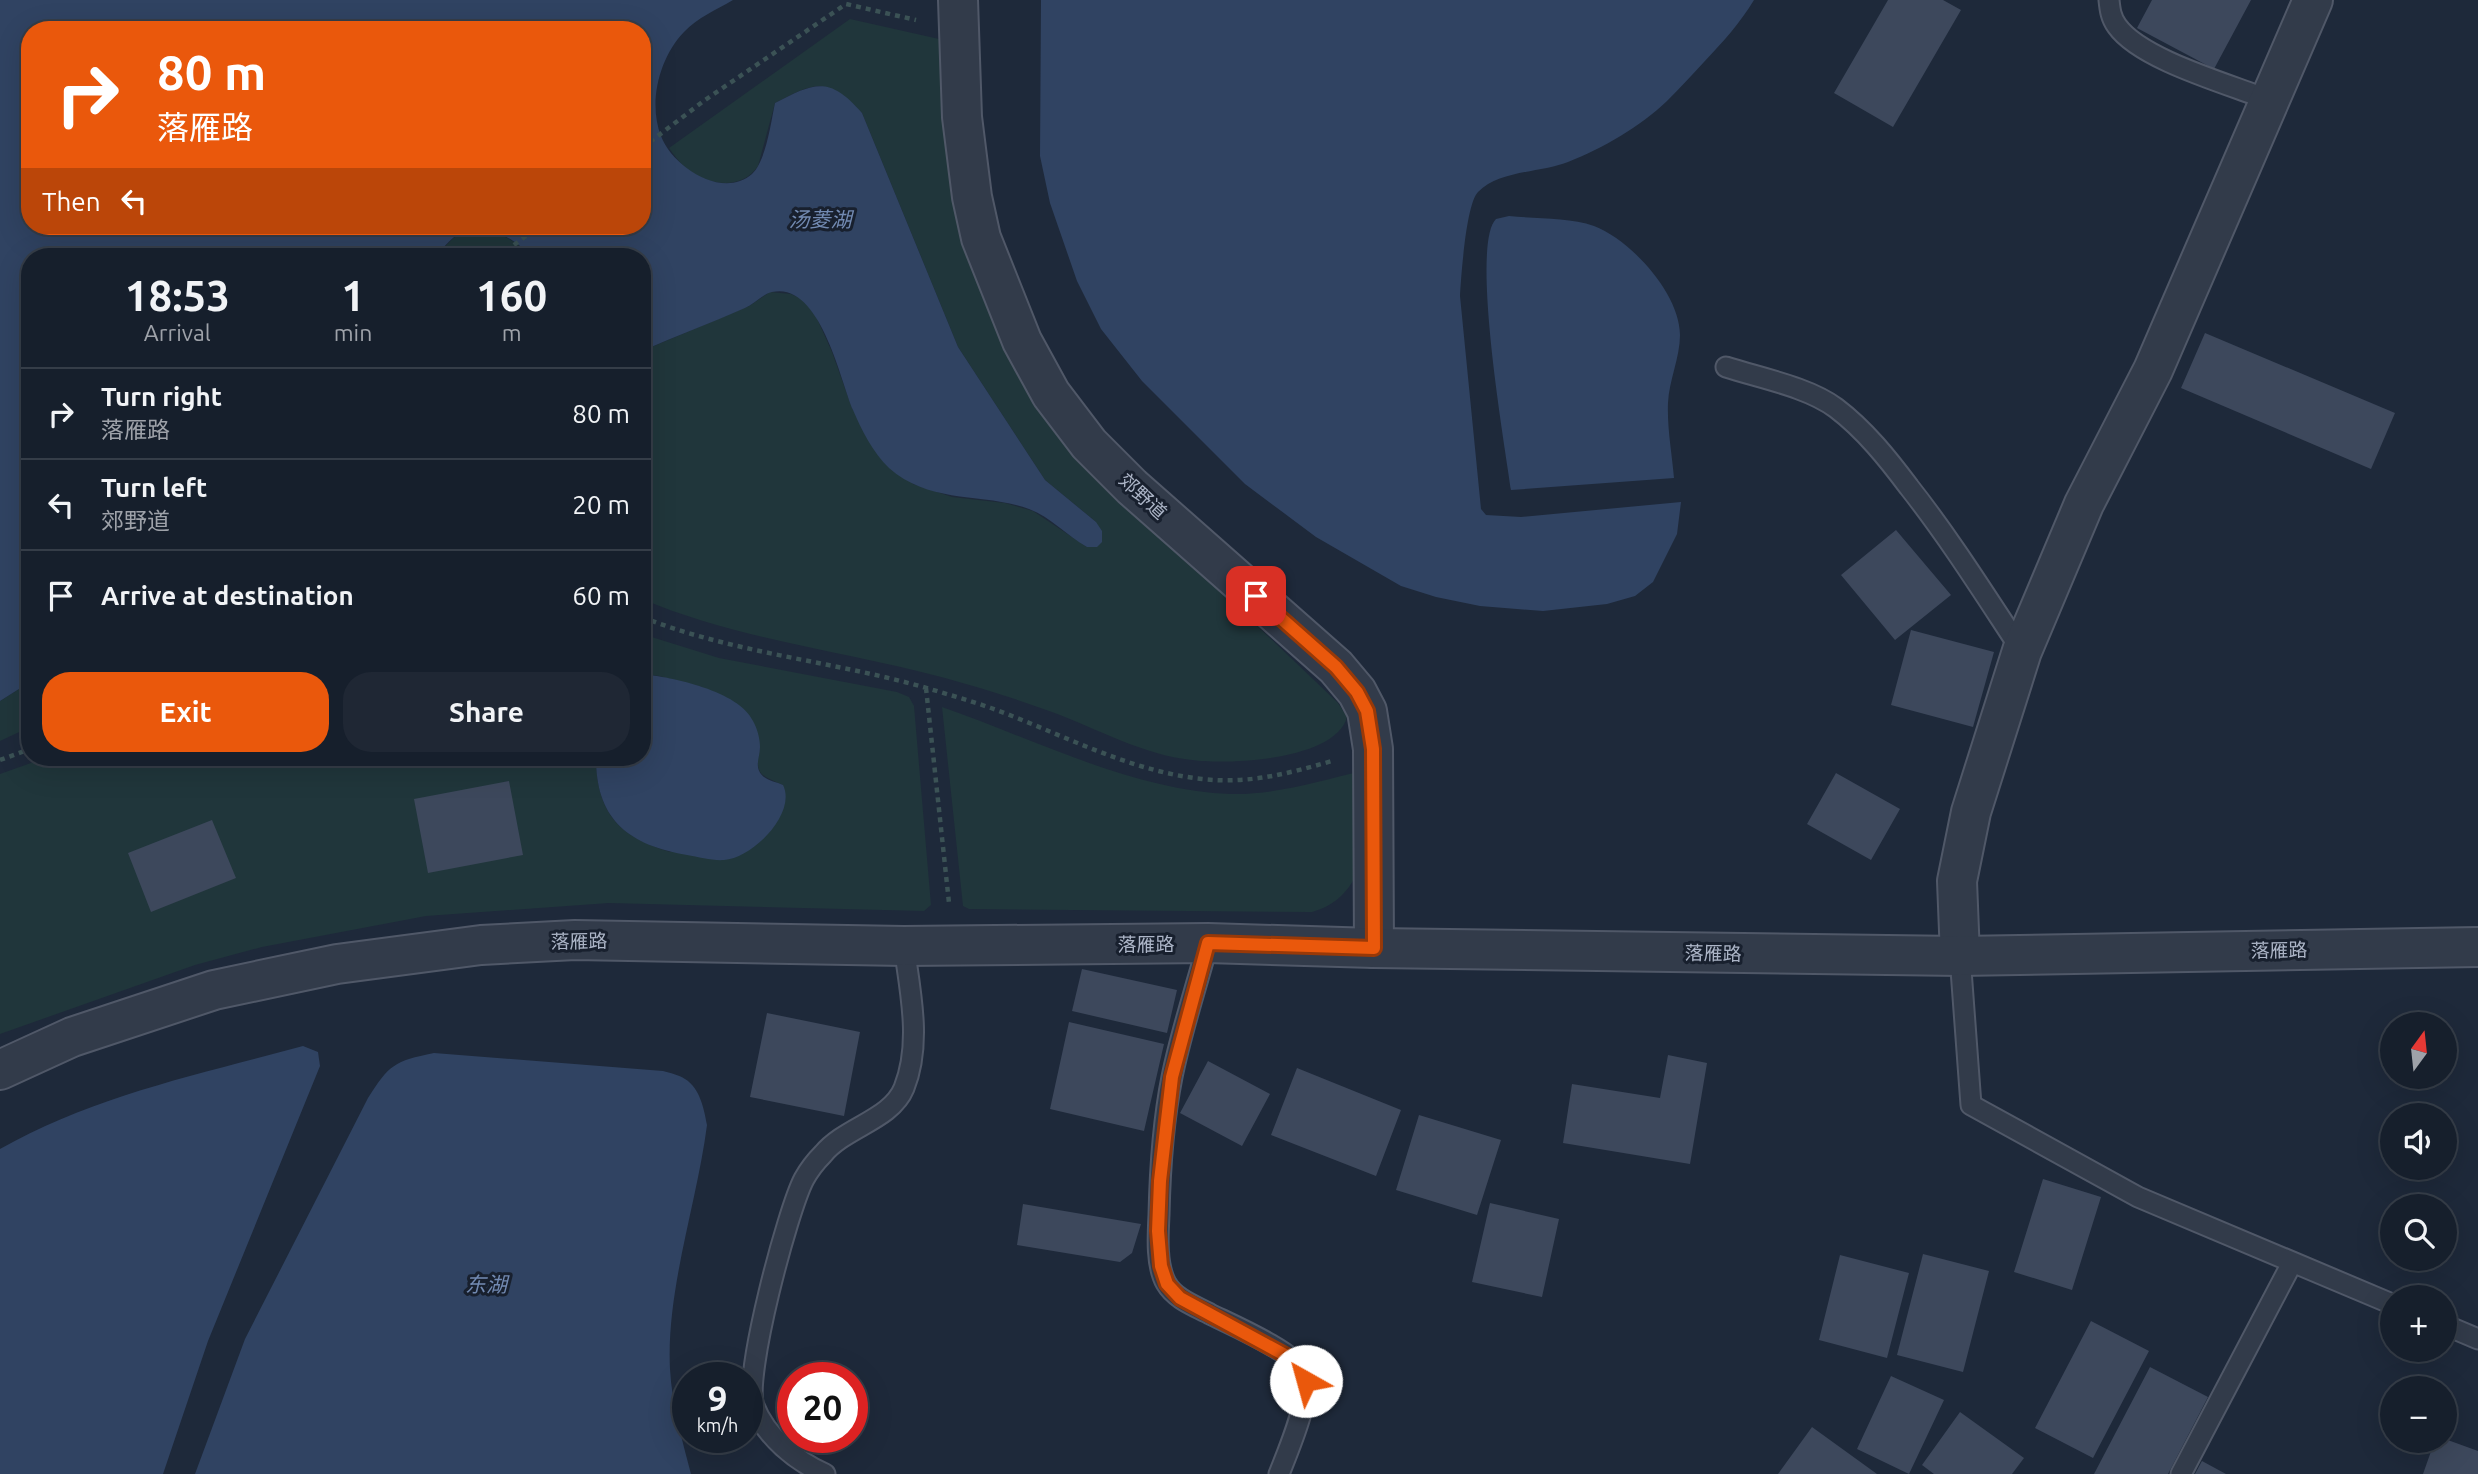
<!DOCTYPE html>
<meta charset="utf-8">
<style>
:root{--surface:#161f2c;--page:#1f2734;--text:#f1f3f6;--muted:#9ea2a9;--line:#353d48;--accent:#ea580c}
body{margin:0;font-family:Ubuntu,"Noto Sans SC",sans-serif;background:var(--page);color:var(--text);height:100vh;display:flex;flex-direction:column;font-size:26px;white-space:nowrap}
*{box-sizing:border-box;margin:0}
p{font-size:23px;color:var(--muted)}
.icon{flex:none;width:38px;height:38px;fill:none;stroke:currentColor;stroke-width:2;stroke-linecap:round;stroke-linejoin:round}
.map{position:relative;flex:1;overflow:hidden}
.panel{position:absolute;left:21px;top:248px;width:630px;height:518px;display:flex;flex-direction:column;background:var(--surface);border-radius:28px;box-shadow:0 7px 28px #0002,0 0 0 2px var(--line)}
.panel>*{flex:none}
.hud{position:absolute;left:21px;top:21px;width:630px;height:214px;border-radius:28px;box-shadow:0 7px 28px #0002,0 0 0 2px var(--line);background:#ea580c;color:#fff;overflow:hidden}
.needle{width:46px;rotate:15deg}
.controls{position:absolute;left:2380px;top:1012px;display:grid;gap:14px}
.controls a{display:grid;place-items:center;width:77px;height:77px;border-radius:50%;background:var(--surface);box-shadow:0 7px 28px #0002,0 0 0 2px var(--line);font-size:35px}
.speed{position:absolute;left:672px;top:1362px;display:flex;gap:14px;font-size:35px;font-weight:700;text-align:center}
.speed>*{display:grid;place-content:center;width:91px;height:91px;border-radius:50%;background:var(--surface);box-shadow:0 7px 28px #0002,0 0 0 2px var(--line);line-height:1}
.speed small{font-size:18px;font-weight:400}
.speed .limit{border:10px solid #d22;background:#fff;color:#111}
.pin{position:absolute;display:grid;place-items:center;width:60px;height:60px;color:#fff;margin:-30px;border-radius:14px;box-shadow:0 4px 10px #0006}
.me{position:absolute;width:77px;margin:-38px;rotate:322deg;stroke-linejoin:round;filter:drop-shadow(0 0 5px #0008)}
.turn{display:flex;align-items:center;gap:24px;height:147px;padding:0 21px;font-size:32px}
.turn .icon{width:91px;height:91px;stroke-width:2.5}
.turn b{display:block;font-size:49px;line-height:60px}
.then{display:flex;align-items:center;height:66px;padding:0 21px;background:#0003;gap:14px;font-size:26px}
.eta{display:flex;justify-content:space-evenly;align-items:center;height:119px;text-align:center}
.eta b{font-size:42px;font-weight:700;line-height:49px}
.action{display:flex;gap:14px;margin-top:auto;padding:14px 21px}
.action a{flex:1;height:80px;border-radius:28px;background:var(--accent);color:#fff;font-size:28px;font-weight:700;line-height:80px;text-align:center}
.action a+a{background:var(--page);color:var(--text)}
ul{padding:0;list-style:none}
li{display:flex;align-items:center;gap:21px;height:91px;padding:0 21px;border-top:2px solid var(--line)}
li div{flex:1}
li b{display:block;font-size:26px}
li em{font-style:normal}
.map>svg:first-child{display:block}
.green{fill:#20363b}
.water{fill:#304362;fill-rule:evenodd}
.building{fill:#3d485c}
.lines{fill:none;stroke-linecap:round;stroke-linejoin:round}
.service-casing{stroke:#505868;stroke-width:23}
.minor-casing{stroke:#505868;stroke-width:42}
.tertiary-casing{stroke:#505868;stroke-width:42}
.path{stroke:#3b5255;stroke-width:4.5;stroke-dasharray:5 5;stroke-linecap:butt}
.service{stroke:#323b4a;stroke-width:19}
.minor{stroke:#323b4a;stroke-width:38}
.tertiary{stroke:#323b4a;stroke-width:38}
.route-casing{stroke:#983908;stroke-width:18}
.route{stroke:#ea580c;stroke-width:12}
.labels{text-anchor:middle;stroke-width:6;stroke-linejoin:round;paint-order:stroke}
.street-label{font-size:19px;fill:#acb5c7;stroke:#18202e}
.water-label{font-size:21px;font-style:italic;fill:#728ab2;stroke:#18202e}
</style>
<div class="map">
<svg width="2478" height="1474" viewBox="0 0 2478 1474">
<rect width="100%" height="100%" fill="#1e293a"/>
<!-- green -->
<path class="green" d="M 850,19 L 948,41 L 954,153 L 1076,453 L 1338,703 L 1347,717 C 1336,760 1229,765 1192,760 C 1143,755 1098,729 1052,712 C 1017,699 981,688 945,678 C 845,651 739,640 642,599 L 642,351 L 749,306 L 770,292 L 791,294 L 804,300 L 815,314 L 832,352 L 852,408 L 913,484 L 952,497 L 1005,503 L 1033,511 L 1087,547 L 1096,522 L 1045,480 L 958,347 L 862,113 C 826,78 818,80 775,103 L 758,166 C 741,191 708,185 687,169 C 680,163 674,155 669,148 Z
M 477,228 C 498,233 518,240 531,257 L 436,257 C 448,243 458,230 477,228 Z
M 642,634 L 719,658 L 897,692 L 909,697 L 914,706 L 931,905 L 924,911 L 609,903 L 426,916 L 262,947 L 195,965 L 0,1034 L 0,774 L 45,758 L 596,758 C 597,813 618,836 670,852 L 783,785 C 761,775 754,775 760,748 L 702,687 L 659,676 L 642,674 Z
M 30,682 L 30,727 L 0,741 L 0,701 Z
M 942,707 C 1034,739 1134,791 1231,794 C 1275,795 1319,781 1362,771 L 1360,867 C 1350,890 1337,905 1312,912 L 969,909 L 963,906 Z"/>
<!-- water -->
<path class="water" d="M 0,0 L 733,0 C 716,10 697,18 684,32 C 659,58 648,103 661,136 C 672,166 722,200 752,174 C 766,161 771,122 775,103 C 815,82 830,76 862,113 L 958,347 L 1045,480 L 1096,522 L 1102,531 L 1102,542 L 1097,547 L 1087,547 C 1067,536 1051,517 1029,509 C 982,492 931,505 889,468 C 873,453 861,429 853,410 C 840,379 820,281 772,292 C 763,294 754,304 745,308 C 711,323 676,336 642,351 L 642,257 L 531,257 C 519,241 484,220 464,231 C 452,236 444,247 436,257 L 30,257 L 30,682 L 0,701 ZM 30,30 L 642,30 L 642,226 L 30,226 Z
M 1041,0 L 1754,0 C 1740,23 1723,42 1704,62 C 1692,75 1680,88 1667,101 C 1640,127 1603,148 1568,162 C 1540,173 1500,170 1478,192 C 1466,204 1461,278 1460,296 L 1481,509 L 1486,515 L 1521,517 L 1681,502 L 1677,534 L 1653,582 L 1635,596 L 1607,604 L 1543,611 L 1480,606 L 1436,597 L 1401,586 L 1316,537 L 1245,484 L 1142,381 L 1101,329 L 1077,281 L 1050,203 L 1040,156 Z
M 1509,216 C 1536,219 1569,217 1594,226 C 1631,240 1680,294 1680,335 C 1680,358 1669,380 1668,403 C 1667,428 1672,454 1674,478 L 1511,490 C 1505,446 1470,245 1496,219 Z
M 642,674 C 672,677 739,691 753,721 C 757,728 760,738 760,747 C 760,758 753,768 764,777 C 769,781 777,782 783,785 C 797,813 753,858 724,860 C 713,861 699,857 687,855 C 629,845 596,820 596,758 L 642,758 Z
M 303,1046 L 318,1052 L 320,1066 L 208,1341 L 163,1474 L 0,1474 L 0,1149 C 93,1096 200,1074 303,1046 Z
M 434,1053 L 663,1071 C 670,1073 679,1075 685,1079 C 700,1088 704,1109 707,1125 C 697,1203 666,1290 670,1369 C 672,1405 682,1439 691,1474 L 195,1474 L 245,1339 L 368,1098 C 389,1065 394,1061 434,1053 Z"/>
<!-- building -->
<path class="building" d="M 1888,0 L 1943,0 L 1961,10 L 1893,127 L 1834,93 Z
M 2152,0 L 2251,0 L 2214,69 L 2137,28 Z
M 2205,333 L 2395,413 L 2371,469 L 2181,388 Z
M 1896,530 L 1951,595 L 1895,640 L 1841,575 Z
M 1911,630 L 1994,652 L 1973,727 L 1891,705 Z
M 1836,773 L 1900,809 L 1871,860 L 1807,824 Z
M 509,781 L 523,855 L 428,873 L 414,799 Z
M 212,820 L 236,878 L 151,912 L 128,853 Z
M 1082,969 L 1177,990 L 1167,1033 L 1072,1011 Z
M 767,1013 L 860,1032 L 844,1116 L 750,1097 Z
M 1069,1022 L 1164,1044 L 1144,1131 L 1050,1109 Z
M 1668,1055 L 1707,1063 L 1690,1164 L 1563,1143 L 1572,1084 L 1660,1098 Z
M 1208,1061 L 1270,1094 L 1242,1146 L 1180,1113 Z
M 1297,1068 L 1401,1110 L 1376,1176 L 1271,1135 Z
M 1419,1115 L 1501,1140 L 1477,1215 L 1396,1190 Z
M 2043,1179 L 2101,1197 L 2072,1290 L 2014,1272 Z
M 1490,1203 L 1559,1219 L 1542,1297 L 1472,1282 Z
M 1023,1204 L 1141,1224 L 1132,1253 L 1120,1262 L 1017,1245 Z
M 1923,1254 L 1989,1271 L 1963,1372 L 1897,1355 Z
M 1840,1255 L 1909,1273 L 1887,1358 L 1819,1340 Z
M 2091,1321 L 2149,1351 L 2093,1458 L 2035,1428 Z
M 2150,1367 L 2208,1397 L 2168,1474 L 2094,1474 Z
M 1891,1376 L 1944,1400 L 1909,1474 L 1857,1449 Z
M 1960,1412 L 2024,1458 L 2012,1474 L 1934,1474 L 1922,1465 Z
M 1812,1427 L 1877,1474 L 1778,1474 Z
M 2445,1439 L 2478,1451 L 2478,1474 L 2423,1474 L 2435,1440 Z
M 2202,1461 L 2226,1474 L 2195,1474 Z"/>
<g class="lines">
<defs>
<path id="service" d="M 2109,0 C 2110,10 2111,18 2117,26 C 2141,60 2229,84 2269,100
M 1726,367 C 1760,378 1808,387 1836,408 C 1865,430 1888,459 1909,487 C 1950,539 1985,595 2022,651
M 1208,943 C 1196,988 1181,1032 1172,1077 C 1163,1122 1160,1169 1159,1215 C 1158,1235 1156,1265 1166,1283 C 1175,1299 1195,1306 1210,1314 C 1230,1324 1295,1352 1304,1372 C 1313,1394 1288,1451 1279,1474
M 1960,956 L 1971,1105 L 2138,1197 L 2392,1304
M 2445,1325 L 2478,1339
M 825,1474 C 796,1461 766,1437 754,1406 C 743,1377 788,1209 804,1179 C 809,1170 816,1161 823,1154 C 845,1127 891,1120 904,1088 C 922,1043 910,991 904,946
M 2181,1474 L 2292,1263"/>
<path id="minor" d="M 958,0 L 962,117 L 972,197 L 981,238 L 1022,341 L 1051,394 L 1089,444 L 1132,487 L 1336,667 L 1357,692 L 1367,711 L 1373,749 L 1374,948
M 1960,956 L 1957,881 L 1971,812 L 2022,651 L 2084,504 L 2153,370 L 2313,0"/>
<path id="tertiary" d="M 0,1070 L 72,1037 L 214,990 L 337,964 L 481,945 L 575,940 L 904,946 L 1208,943 L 1374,948 L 1960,956 L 2478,947"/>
</defs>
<!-- service casing -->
<use href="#service" class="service-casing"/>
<!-- minor casing -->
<use href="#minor" class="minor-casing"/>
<!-- tertiary casing -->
<use href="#tertiary" class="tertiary-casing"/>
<!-- path -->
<path class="path" d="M 642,148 L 705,100 L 846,4 L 916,20
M 498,257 L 539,226
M 642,617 C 735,654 835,661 930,689 C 950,695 971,701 991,708 C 1060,733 1128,771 1202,779 C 1250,784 1286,774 1332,761
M 926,688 L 949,903
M 0,760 L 30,749"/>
<!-- service -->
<use href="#service" class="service"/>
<!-- minor -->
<use href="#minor" class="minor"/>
<!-- tertiary -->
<use href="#tertiary" class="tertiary"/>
</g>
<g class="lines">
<defs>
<path id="route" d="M 1256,596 L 1336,667 L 1357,692 L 1367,711 L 1373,749 L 1374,948 L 1208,943 L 1172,1077 L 1160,1181 L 1158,1231 L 1161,1266 L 1167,1284 L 1180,1298 L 1296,1361 L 1303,1370 L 1306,1381"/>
</defs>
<!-- route casing -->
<use href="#route" class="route-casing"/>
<!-- route -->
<use href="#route" class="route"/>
</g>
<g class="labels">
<!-- street labels -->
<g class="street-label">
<text transform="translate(1143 496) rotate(43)" y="7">郊野道</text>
<text transform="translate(579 941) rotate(-1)" y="7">落雁路</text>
<text x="1146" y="951">落雁路</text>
<text transform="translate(2279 950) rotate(-1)" y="7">落雁路</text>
<text transform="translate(1713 953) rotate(1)" y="7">落雁路</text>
</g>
<!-- water labels -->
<g class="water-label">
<text x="820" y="227">汤菱湖</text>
<text x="486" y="1292">东湖</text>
</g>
</g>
</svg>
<div class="controls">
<a><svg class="needle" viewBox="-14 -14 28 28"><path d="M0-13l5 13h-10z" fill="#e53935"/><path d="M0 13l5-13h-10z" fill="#9ea2a9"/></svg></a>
<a><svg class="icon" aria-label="sound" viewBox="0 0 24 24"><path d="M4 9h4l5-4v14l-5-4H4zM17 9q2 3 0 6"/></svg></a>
<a><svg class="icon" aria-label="search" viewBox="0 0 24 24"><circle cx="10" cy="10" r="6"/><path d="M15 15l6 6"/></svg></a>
<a>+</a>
<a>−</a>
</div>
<div class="speed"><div>9<small>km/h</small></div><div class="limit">20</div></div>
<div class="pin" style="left:1256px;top:596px;background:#d93025"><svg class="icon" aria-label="arrive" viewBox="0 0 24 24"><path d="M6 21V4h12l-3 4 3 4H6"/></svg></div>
<svg class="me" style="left:1306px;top:1381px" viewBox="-20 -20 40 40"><circle r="19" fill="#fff"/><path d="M0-13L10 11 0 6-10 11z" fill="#ea580c"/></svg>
<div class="hud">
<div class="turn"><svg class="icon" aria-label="right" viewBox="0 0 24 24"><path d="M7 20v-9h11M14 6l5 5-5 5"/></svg><div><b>80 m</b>落雁路</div></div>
<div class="then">Then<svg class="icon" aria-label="left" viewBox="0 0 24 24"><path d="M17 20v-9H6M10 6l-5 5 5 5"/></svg></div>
</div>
<section class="panel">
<div class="eta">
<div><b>18:53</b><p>Arrival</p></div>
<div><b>1</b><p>min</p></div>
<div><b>160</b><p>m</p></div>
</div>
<ul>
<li><svg class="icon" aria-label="right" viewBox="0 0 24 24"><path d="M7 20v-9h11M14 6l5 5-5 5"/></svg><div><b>Turn right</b><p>落雁路</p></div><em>80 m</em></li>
<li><svg class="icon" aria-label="left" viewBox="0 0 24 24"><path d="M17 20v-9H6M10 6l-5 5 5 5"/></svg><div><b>Turn left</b><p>郊野道</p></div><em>20 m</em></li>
<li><svg class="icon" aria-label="arrive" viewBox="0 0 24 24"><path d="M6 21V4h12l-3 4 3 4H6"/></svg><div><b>Arrive at destination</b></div><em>60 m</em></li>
</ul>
<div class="action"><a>Exit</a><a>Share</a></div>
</section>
</div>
